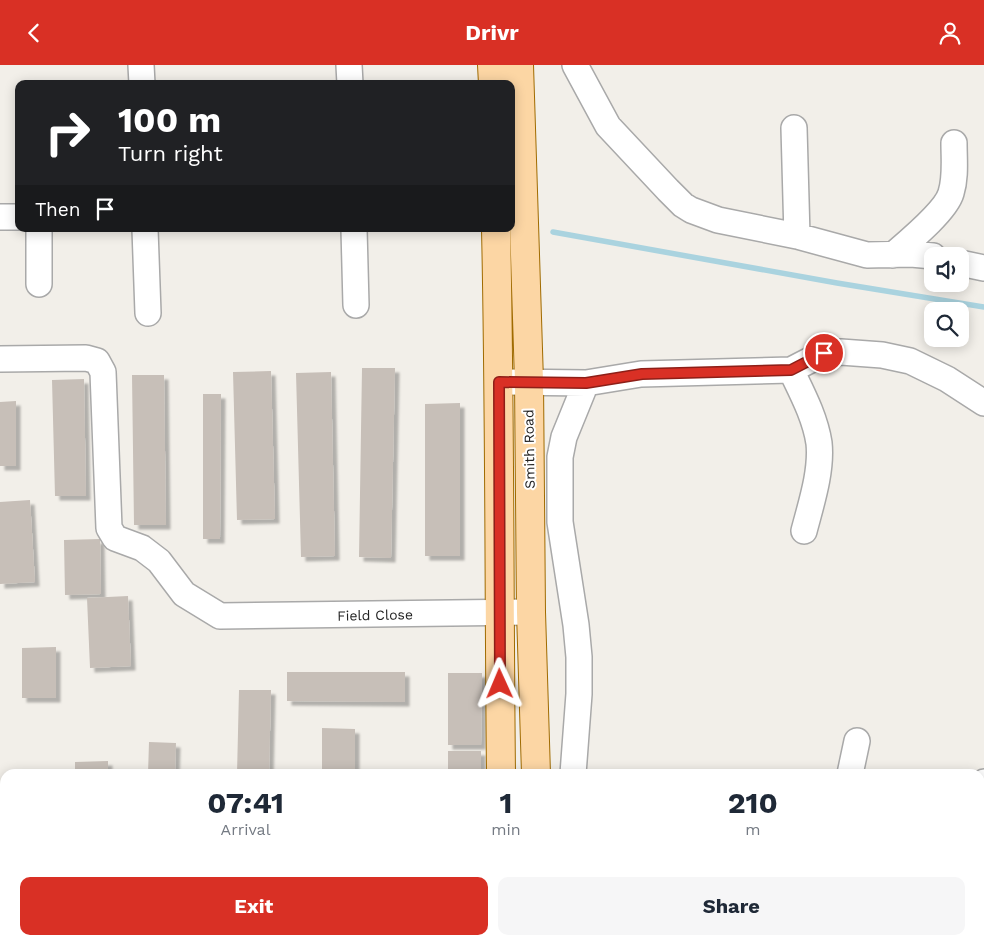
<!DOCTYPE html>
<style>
:root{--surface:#fff;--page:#f6f6f7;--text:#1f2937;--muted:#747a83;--accent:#d93025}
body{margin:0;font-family:"Work Sans",sans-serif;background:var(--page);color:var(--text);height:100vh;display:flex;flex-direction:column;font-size:19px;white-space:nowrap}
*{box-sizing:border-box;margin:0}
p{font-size:16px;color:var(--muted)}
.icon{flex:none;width:28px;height:28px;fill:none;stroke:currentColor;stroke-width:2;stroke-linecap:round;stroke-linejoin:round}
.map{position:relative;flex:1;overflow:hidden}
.sheet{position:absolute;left:0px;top:704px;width:985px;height:176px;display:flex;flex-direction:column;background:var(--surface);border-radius:15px 15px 0 0;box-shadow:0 2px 12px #0003}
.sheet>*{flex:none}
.top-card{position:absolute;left:15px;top:15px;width:500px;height:152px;border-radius:10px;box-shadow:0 2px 12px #0003;background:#202124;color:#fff;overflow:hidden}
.tools{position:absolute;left:924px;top:182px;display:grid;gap:10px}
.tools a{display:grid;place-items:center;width:45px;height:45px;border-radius:10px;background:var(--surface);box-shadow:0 2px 12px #0003;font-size:25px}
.pin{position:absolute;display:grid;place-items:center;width:42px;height:42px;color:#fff;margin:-21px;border:2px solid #fff;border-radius:50%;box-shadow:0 1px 5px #0007}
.me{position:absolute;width:55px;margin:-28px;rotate:359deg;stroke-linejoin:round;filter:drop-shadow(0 0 4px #0008)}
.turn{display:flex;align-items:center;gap:18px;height:105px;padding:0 20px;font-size:22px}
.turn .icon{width:65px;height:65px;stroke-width:2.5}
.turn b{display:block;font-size:35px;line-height:42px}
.then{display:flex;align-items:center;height:48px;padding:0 20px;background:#0003;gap:10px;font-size:19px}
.eta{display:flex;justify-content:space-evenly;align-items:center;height:85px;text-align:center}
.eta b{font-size:30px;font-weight:700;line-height:35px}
.primary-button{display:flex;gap:10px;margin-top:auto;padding:10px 20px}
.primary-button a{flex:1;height:58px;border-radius:10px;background:var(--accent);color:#fff;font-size:20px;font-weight:700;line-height:58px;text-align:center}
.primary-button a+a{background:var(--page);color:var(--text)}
header{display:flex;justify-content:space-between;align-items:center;height:65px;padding:0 20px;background:var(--accent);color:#fff;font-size:22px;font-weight:700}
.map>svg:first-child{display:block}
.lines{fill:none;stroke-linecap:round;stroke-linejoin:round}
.stream{stroke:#aad3df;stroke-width:5.5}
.building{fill:#c7bfb8;filter:url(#shadow)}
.minor-casing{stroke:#a9a9a9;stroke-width:28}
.major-casing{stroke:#a06b00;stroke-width:30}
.minor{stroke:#fff;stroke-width:25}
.major{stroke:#fcd6a4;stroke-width:28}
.route-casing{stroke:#8d1f18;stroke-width:12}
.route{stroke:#d93025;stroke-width:9}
.labels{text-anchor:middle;stroke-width:4;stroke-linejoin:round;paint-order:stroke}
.street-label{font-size:14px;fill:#222;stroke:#fff}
</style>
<header><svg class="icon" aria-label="back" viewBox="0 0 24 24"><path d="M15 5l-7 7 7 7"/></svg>Drivr<svg class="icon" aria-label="person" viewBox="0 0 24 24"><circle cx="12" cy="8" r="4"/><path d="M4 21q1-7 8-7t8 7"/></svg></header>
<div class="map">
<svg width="984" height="879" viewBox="0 0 984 879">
<defs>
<filter id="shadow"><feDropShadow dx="4.5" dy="4.5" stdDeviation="1" flood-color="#0004"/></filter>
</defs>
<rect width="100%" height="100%" fill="#f2efe9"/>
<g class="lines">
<!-- stream -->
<path class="stream" d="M 553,167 L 837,218 L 984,242"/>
</g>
<!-- building -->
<path class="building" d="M 362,303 L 395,303 L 391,493 L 359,492 Z
M 271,306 L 275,454 L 237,455 L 233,307 Z
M 331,307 L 335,491 L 301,492 L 296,308 Z
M 132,310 L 164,310 L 166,460 L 134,460 Z
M 84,314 L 86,431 L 55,431 L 52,315 Z
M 203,329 L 221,329 L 220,474 L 203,474 Z
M 16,336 L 16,401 L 0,401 L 0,337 Z
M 460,338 L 460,491 L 425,491 L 425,339 Z
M 30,435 L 35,517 L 0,519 L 0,437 Z
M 100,474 L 101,529 L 65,530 L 64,475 Z
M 128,531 L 131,601 L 90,603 L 87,533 Z
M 56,582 L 56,633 L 22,633 L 22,583 Z
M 287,607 L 405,607 L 405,637 L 287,636 Z
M 448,608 L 482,608 L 481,680 L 448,680 Z
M 239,625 L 271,625 L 269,709 L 237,709 Z
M 322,663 L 355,664 L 355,709 L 322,709 Z
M 149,677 L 176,678 L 175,709 L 148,709 Z
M 448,686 L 481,686 L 481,709 L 448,709 Z
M 108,696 L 108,709 L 75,709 L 75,697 Z
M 0,820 L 5,822 L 5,875 L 47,875 L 47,879 L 0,879 Z
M 436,876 L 471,876 L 471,879 L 436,879 Z"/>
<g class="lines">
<defs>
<path id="minor" d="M 141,0 L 142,19
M 349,0 L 350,19
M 575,0 L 608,61 L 668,125 L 683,140 L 691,145 L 718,155 L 797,171 L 867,190 L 911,189 L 933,191
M 794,63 L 797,171
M 0,152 L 19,152
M 145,164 L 148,248
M 354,164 L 356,240
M 893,190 C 908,177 946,146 951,128 C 956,112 954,95 954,78
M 960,198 L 984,203
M 39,219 L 39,164
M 0,294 L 86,293 L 97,296 L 103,307 L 109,463 L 115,473 L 142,483 L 159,496 L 184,529 L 220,551 L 531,547
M 791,305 C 802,328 815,352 819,378 C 822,406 811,439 804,466
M 499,317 L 586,318 L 641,309 L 791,305 L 824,288 L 841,287 L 882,290 L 910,296 L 947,314 L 984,338
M 573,709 L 579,629 L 579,592 L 576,560 L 560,457 L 560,392 L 564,372 L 586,318
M 850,709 L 857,676
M 980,752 L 984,717
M 581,875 L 586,879
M 814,879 L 815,875
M 936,879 L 966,875"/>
<path id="major" d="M 492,0 L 493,19
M 519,0 L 529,316 L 531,547 L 536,709
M 496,164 C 500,345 499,527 501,709
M 504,875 L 504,879
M 541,875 L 541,879"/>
</defs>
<!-- minor casing -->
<use href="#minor" class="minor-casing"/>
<!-- major casing -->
<use href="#major" class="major-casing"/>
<!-- minor -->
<use href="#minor" class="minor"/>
<!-- major -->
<use href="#major" class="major"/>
</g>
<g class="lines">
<defs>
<path id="route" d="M 500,619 L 499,317 L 586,318 L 642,309 L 791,305 L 824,288"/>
</defs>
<!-- route casing -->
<use href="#route" class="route-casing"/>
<!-- route -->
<use href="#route" class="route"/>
</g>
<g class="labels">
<!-- street labels -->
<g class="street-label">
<text transform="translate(529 384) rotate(-91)" y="5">Smith Road</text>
<text transform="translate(375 550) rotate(-1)" y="5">Field Close</text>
</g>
</g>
</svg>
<div class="tools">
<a><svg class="icon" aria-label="sound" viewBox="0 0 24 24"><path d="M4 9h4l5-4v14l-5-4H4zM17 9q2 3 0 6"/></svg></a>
<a><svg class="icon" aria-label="search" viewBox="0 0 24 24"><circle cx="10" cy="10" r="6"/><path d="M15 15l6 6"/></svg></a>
</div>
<div class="pin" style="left:824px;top:288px;background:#d93025"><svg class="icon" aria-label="arrive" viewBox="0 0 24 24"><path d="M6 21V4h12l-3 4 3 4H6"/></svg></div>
<svg class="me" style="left:500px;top:619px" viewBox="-20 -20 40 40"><path d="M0-17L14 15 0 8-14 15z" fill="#d93025" stroke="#fff" stroke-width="4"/></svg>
<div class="top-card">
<div class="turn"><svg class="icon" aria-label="right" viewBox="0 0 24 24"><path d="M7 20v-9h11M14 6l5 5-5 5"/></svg><div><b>100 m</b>Turn right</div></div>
<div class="then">Then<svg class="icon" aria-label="arrive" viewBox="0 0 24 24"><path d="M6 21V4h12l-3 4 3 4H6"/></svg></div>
</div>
<section class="sheet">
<div class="eta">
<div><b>07:41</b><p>Arrival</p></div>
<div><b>1</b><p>min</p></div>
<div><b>210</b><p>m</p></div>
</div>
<div class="primary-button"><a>Exit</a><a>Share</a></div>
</section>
</div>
